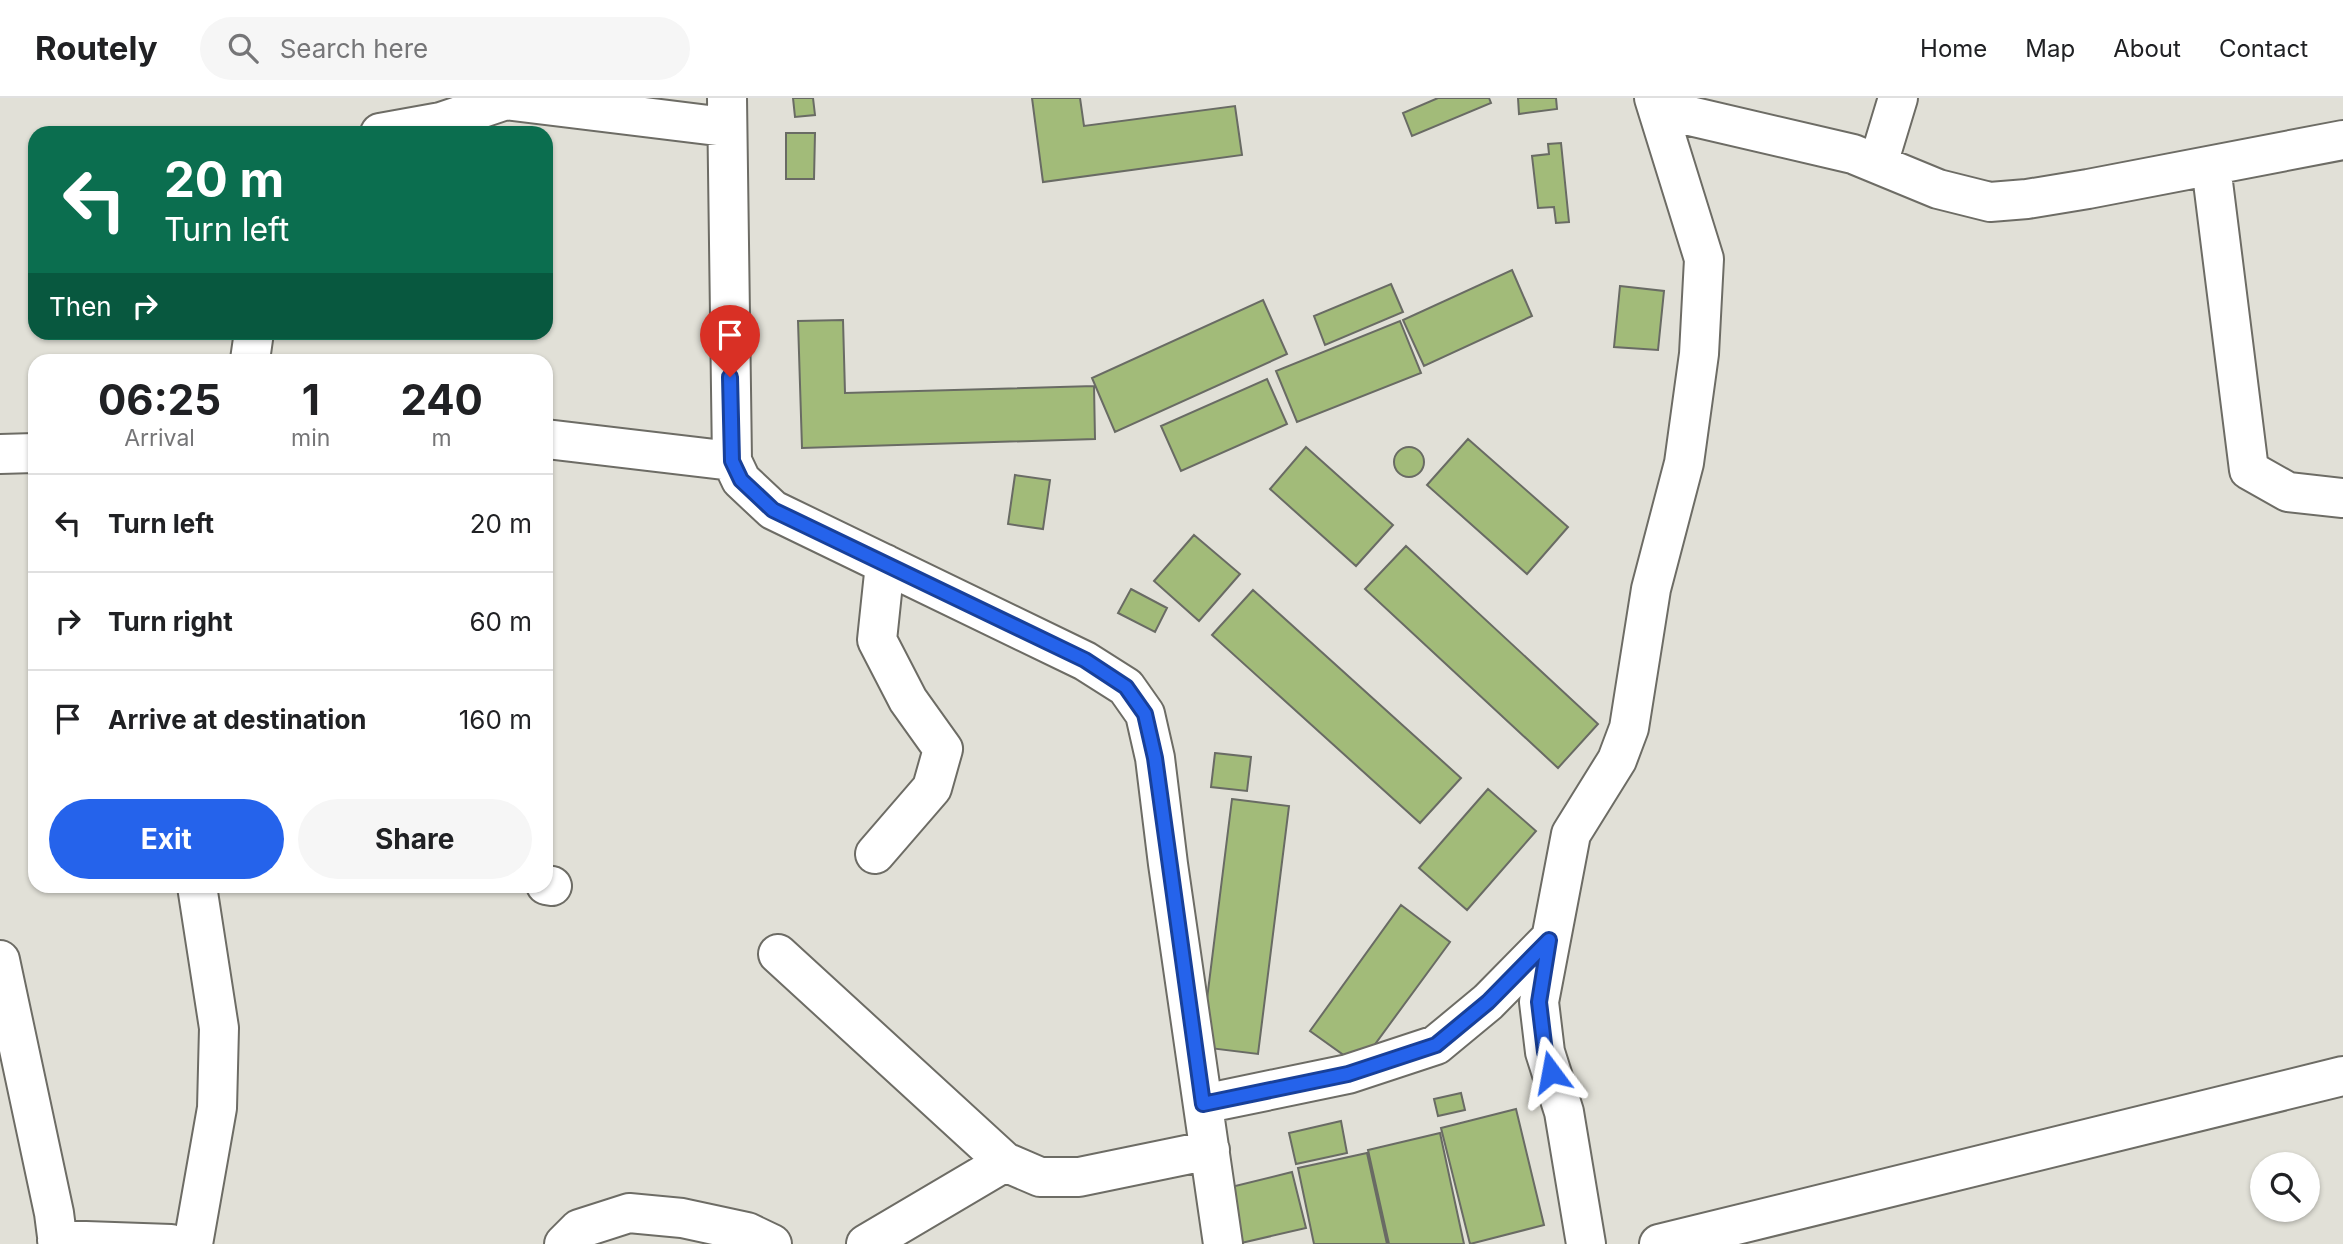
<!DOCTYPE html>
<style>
:root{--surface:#fff;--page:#f6f6f6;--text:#202124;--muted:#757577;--line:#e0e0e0;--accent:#2563eb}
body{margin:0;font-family:Inter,sans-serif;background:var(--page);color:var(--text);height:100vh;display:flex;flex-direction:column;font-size:26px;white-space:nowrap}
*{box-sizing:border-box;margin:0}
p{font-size:23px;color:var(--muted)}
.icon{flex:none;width:38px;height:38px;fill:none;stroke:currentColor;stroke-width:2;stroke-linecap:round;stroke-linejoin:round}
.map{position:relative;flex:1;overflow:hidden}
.details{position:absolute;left:28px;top:256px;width:525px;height:539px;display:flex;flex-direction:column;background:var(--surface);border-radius:21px;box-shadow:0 2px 5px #0004}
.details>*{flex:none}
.hud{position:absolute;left:28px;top:28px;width:525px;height:214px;border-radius:21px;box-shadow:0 2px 5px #0004;background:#0b6e4f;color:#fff;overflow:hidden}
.controls{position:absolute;left:2250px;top:1054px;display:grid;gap:14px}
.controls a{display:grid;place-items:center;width:70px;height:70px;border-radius:50%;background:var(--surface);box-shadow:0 2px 5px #0004;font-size:35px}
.pin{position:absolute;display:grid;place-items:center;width:60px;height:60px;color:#fff;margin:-72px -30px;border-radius:50% 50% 50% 0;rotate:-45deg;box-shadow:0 0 7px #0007}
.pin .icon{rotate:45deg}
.me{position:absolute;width:77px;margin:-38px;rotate:347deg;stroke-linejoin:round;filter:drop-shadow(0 0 5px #0008)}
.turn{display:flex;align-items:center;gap:24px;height:147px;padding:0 21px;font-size:32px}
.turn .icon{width:91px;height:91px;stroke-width:2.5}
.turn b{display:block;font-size:49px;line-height:60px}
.then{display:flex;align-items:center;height:66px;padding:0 21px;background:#0003;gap:14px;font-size:26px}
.eta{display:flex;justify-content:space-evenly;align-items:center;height:119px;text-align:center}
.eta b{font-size:42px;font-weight:700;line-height:49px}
.button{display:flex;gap:14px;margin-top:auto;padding:14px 21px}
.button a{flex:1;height:80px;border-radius:42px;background:var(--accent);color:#fff;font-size:28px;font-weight:700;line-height:80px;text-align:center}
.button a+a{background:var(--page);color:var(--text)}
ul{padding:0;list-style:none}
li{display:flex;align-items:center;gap:21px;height:98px;padding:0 21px;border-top:2px solid var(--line)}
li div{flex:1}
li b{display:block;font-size:26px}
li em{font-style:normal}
header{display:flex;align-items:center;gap:42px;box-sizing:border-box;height:98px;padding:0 35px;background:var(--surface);border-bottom:2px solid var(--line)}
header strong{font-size:33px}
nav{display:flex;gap:38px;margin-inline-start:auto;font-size:24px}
.search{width:490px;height:63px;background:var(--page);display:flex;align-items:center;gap:18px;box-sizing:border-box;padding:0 24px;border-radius:38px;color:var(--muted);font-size:26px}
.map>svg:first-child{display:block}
.building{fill:#a2bb79;stroke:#696b64;stroke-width:2}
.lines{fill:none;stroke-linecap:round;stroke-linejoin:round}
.minor-casing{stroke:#6d6c65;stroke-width:42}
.minor{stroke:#fff;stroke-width:38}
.route-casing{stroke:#184099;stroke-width:18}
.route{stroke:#2563eb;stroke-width:12}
</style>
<header>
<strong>Routely</strong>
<div class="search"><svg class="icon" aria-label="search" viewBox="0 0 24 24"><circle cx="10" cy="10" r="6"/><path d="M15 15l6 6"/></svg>Search here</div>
<nav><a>Home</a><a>Map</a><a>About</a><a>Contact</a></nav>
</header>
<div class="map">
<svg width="2343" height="1146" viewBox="0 0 2343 1146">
<rect width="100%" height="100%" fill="#e1e0d7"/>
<!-- building -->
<path class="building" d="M 793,0 L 813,0 L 815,17 L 795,19 Z
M 1032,0 L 1080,0 L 1084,28 L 1235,8 L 1242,57 L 1043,84 Z
M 1438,0 L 1489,0 L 1491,5 L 1412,38 L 1403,15 Z
M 1518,0 L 1556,0 L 1557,11 L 1519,16 Z
M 786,35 L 815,35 L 814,81 L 786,81 Z
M 1561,45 L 1569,124 L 1556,125 L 1554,109 L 1538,110 L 1532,58 L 1549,56 L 1548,46 Z
M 1512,172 L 1532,218 L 1424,268 L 1403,222 Z
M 1391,186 L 1403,214 L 1325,247 L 1314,218 Z
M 1620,188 L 1664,193 L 1658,252 L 1614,249 Z
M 1263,202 L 1287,256 L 1115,334 L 1092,280 Z
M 843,222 L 845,295 L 1094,288 L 1095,341 L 802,350 L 798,223 Z
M 1400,223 L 1421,275 L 1297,324 L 1276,273 Z
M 1267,281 L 1287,326 L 1181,373 L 1161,328 Z
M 1468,341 L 1568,429 L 1527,476 L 1427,387 Z
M1394 364a15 15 0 1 1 30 0a15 15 0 1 1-30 0Z
M 1306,349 L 1393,427 L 1356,468 L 1270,391 Z
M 1015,377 L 1050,382 L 1043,431 L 1008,426 Z
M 1194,437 L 1240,476 L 1199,523 L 1154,483 Z
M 1406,448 L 1598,626 L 1558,670 L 1365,491 Z
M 1131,491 L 1167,510 L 1155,534 L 1118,515 Z
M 1253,492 L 1461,680 L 1420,725 L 1212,537 Z
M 1215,655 L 1251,659 L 1247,693 L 1211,689 Z
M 1488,691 L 1536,733 L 1467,812 L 1419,770 Z
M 1232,701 L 1289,708 L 1258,956 L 1201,949 Z
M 1401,807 L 1450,844 L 1359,968 L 1310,933 Z
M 1461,995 L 1465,1012 L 1438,1018 L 1434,1001 Z
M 1516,1011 L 1544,1127 L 1470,1146 L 1441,1030 Z
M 1341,1023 L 1347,1055 L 1296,1066 L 1289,1035 Z
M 1440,1035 L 1464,1146 L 1389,1146 L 1368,1052 Z
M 1367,1055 L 1387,1146 L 1314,1146 L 1298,1070 Z
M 1292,1074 L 1306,1130 L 1237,1146 L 1223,1091 Z"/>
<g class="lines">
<defs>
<path id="minor" d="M 727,0 L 732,363 L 741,382 L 773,412 L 1085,563 L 1126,589 L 1145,616 L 1155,660 L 1168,766 L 1223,1146
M 1660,11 L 1853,56 L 1938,91 L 1990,104 L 2027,101 L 2088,91 L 2343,42
M 380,35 L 441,24 L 506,2 L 725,29
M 1878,66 L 1898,0
M 2211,68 L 2249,372 L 2288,394 L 2343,400
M 250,262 L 254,234
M 546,341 L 732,363
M 0,356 L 35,355
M 875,756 L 932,690 L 943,651 L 908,602 L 877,542 L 885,466
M 546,787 L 552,788
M 778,856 L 1005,1064 L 1040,1079 L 1079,1079 L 1210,1052
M 0,862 L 54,1115 L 58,1146
M 1203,1006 L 1348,976 L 1436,947 L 1488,904 L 1549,842
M 57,1142 L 171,1146
M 193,1146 L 217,1010 L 219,930 L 197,788
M 564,1146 L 579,1131 L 629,1115 L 682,1120 L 747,1134 L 772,1146
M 866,1146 L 1005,1064
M 1586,1146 L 1564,1014 L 1545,954 L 1539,904 L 1571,736 L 1617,662 L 1629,630 L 1651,491 L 1684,365 L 1699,256 L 1704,161 L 1654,0
M 1659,1146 L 2343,978"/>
</defs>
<!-- minor casing -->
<use href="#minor" class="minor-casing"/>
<!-- minor -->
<use href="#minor" class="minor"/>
</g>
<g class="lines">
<defs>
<path id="route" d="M 730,279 L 732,363 L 741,382 L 773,412 L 1085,562 L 1126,589 L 1145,616 L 1155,660 L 1203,1006 L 1348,976 L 1436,947 L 1488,904 L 1549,842 L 1539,904 L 1545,954 L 1551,974"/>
</defs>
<!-- route casing -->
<use href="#route" class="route-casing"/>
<!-- route -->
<use href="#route" class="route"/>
</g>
</svg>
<div class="controls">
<a><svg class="icon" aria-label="search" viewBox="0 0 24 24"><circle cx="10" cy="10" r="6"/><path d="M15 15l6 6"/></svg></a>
</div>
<div class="pin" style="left:730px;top:279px;background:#d93025"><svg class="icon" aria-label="arrive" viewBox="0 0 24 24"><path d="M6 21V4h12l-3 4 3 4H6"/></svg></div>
<svg class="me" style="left:1551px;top:974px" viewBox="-20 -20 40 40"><path d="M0-17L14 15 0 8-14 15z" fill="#2563eb" stroke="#fff" stroke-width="4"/></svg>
<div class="hud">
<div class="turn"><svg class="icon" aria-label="left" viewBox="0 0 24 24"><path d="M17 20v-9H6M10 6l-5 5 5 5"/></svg><div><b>20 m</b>Turn left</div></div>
<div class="then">Then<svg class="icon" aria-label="right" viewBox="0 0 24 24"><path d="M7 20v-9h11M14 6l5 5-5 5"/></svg></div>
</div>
<section class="details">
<div class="eta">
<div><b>06:25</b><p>Arrival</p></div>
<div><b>1</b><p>min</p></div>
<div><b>240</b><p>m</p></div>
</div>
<ul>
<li><svg class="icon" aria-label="left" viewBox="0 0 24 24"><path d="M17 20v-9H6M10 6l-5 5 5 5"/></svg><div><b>Turn left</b></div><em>20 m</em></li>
<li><svg class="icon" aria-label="right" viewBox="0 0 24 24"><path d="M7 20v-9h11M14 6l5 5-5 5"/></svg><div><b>Turn right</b></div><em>60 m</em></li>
<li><svg class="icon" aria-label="arrive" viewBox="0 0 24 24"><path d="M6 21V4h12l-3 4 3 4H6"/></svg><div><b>Arrive at destination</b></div><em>160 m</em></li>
</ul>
<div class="button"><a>Exit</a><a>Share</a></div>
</section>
</div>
